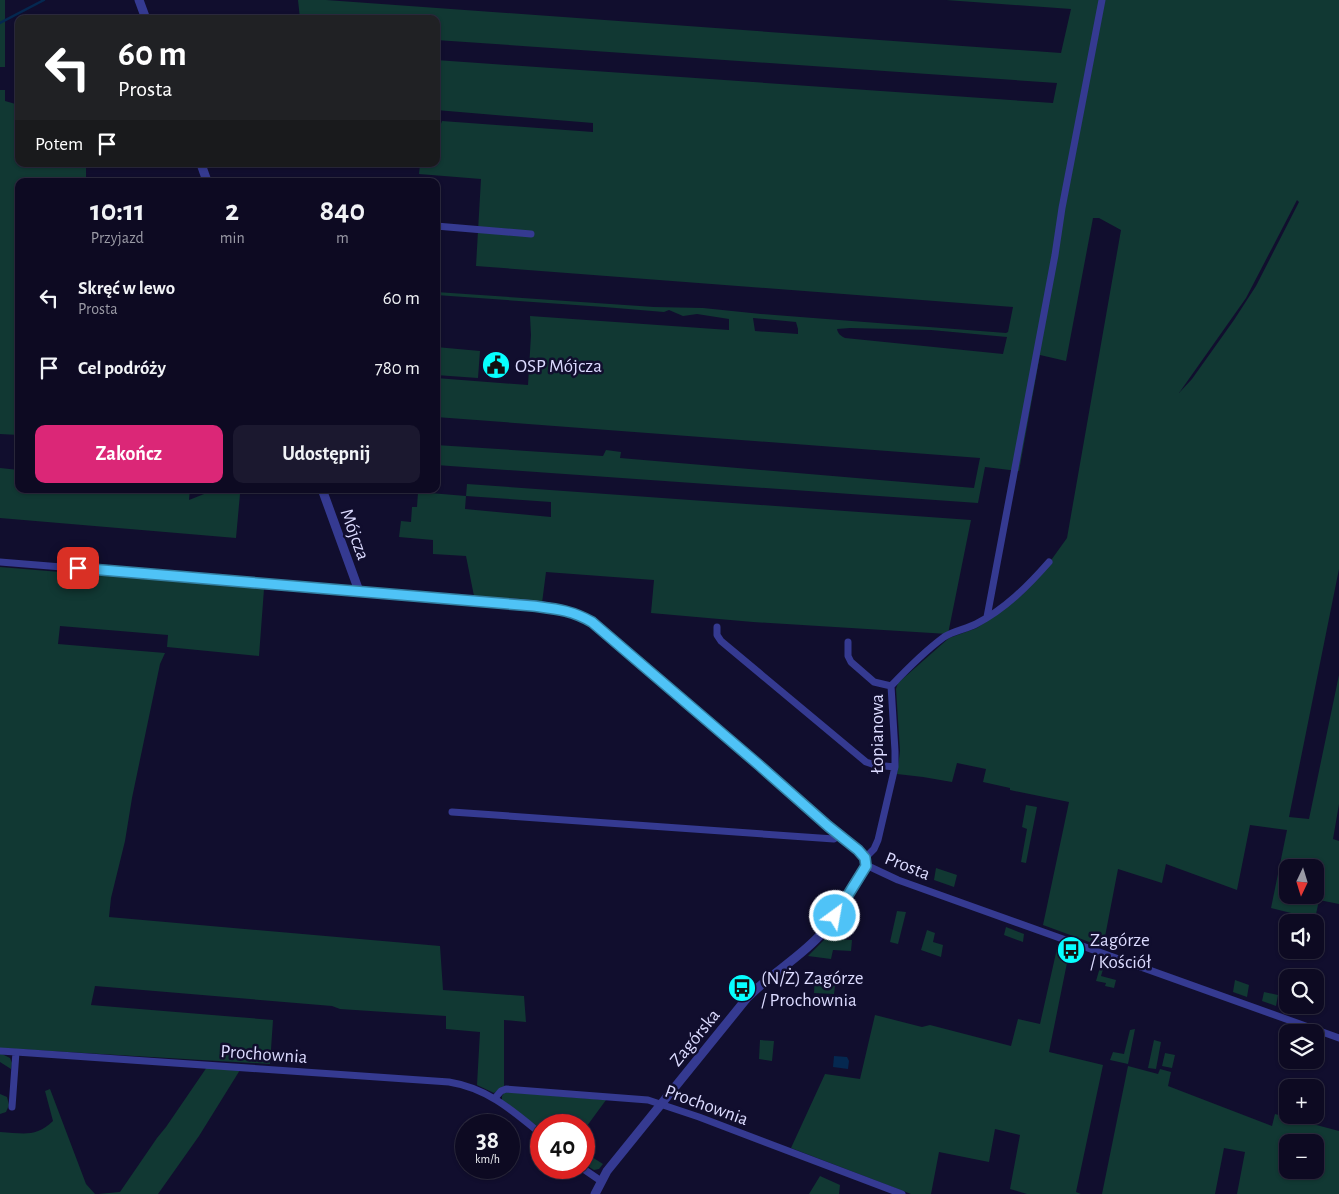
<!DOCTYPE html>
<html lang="pl">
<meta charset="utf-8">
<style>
:root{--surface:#0d0a22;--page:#1b182f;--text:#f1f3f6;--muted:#9a9aa5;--line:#2d2b40;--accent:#db2777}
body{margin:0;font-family:"Alegreya Sans",sans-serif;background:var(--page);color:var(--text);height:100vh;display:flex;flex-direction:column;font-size:19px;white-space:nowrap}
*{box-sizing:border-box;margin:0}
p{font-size:16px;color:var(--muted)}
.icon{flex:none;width:28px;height:28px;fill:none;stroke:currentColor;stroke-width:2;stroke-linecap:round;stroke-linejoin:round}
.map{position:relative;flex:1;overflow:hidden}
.drawer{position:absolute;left:15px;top:178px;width:425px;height:315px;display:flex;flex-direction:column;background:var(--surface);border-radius:10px;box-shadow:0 1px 4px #0004,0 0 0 1px var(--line)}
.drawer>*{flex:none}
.top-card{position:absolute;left:15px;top:15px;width:425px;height:152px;border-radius:10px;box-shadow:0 1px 4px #0004,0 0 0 1px var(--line);background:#202124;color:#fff;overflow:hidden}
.needle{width:32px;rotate:184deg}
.buttons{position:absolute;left:1279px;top:859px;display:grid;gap:10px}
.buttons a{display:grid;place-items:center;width:45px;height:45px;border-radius:10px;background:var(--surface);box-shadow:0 1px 4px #0004,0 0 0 1px var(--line);font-size:25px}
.speed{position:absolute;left:455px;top:1114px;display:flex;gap:10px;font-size:25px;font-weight:700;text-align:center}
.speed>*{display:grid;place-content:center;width:65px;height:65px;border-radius:50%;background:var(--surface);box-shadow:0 1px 4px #0004,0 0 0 1px var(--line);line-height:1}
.speed small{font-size:12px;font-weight:400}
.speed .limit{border:8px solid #d22;background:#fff;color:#111}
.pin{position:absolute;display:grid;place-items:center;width:42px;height:42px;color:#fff;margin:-21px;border-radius:10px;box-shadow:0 2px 8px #0006}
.me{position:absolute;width:55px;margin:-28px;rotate:32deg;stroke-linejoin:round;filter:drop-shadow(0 0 4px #0008)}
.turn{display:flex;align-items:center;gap:18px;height:105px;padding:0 20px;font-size:22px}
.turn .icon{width:65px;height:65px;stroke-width:2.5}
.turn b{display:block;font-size:35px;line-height:42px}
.then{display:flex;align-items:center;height:48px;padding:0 20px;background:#0003;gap:10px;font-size:19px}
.eta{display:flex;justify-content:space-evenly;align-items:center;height:85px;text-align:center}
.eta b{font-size:30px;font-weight:700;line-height:35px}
.primary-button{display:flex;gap:10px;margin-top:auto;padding:10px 20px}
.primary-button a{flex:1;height:58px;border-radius:10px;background:var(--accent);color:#fff;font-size:20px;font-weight:700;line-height:58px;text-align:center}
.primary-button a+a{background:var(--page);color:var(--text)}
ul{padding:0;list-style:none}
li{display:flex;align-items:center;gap:15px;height:70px;padding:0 20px}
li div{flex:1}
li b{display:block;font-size:19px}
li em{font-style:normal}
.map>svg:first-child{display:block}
.green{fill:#113833;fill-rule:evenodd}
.water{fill:#052850}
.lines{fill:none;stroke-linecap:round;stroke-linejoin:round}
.stream{stroke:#052850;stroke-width:2.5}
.minor{stroke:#353a91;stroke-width:7}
.tertiary{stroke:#353a91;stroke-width:9}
.route-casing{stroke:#337fa1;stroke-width:12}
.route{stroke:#4fc3f7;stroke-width:9}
.labels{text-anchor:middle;stroke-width:5;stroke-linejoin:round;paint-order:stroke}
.poi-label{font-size:19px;fill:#dcdbff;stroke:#110e2e;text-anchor:start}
.street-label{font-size:19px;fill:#dcdbff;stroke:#110e2e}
</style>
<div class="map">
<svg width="1339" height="1194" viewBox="0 0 1339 1194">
<rect width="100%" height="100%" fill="#110e2e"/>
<!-- green -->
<path class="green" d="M 0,0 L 5,0 L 5,67 L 0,67 Z
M 298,0 L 326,0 L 1061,53 L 1071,9 L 946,0 L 1339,0 L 1339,569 L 1289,817 L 1309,819 L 1339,675 L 1339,804 L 1333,839 L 1339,841 L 1339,904 L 1319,900 L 1315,919 L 1271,908 L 1287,830 L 1250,825 L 1237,890 L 1166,864 L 1162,883 L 1118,869 L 1103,947 L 1043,925 L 1069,802 L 1010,790 L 1010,788 L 983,782 L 986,769 L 957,763 L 952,782 L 923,777 L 897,774 L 900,751 L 896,689 L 898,683 L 949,638 L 977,628 L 1022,595 L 1039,577 L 1067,538 L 1121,230 L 1099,218 L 1093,218 L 1066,361 L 1040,355 L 1019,471 L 985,467 L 978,503 L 436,465 L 436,445 L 603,456 L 606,450 L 621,452 L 620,458 L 974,488 L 980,458 L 436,417 L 436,378 L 528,385 L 531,335 L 530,316 L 729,330 L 729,319 L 697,314 L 683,316 L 669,310 L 664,312 L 604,307 L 436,295 L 436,292 L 654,307 L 703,308 L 761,314 L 1006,333 L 1008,332 L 1013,307 L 476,266 L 481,179 L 419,174 L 420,164 L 436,164 L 436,132 L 438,132 L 442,121 L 593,132 L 593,123 L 436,110 L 436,60 L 1053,103 L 1057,83 L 436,40 L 436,19 L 300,19 ZM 1297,200 L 1299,202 L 1256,286 L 1234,320 L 1192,379 L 1179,393 L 1246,298 ZM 753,318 L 796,322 L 798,329 L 798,334 L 755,331 ZM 850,328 L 931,330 L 1007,337 L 1003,354 L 845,338 C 841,336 838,334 837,329 ZM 1288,868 L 1315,868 L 1315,895 L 1288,895 Z
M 0,90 L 5,90 L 5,101 L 19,105 L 19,164 L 86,164 L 86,181 L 19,181 L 19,435 L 0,434 Z
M 436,347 L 480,351 L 478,378 L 436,375 Z
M 0,468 L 19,470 L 19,489 L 190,489 L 189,500 L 209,492 L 240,494 L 236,538 L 0,518 Z
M 467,484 L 971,520 L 948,634 L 753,622 L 651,613 L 654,580 L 546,572 L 542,603 L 474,596 L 466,556 L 433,554 L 433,540 L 399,537 L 401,521 L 411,522 L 412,507 L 417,507 L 418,492 L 466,496 ZM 466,496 L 551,502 L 551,517 L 465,509 Z
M 0,567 L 264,589 L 259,656 L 167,647 L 168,635 L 60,626 L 58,644 L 165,653 L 160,664 L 132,798 L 125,841 L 111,898 L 109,917 L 440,946 L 443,990 L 524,996 L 526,1022 L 504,1020 L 504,1086 L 494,1093 L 477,1085 L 480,1032 L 446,1029 L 446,1016 L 340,1009 L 332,1006 L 95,986 L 91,1005 L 273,1020 L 270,1064 L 0,1048 Z
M 1026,805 L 1037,807 L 1026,863 L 1021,862 L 1027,829 L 1022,827 Z
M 936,868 L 957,875 L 954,887 L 934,880 Z
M 897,911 L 906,912 L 898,944 L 890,942 Z
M 1006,927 L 1024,934 L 1023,942 L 1004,935 Z
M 927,930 L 935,933 L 933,942 L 943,945 L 941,957 L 921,950 Z
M 826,938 L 852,940 L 851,951 L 833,950 L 831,959 L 808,956 Z
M 1058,944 L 1070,948 L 1049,1052 L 1103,1065 L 1076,1192 L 1081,1194 L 1027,1194 L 1010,1189 L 1020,1135 L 995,1129 L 989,1162 L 939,1152 L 931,1194 L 911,1194 L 791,1148 L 825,1074 L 860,1079 L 875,1015 L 922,1027 L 930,1025 L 1011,1046 L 1018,1019 L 1040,1024 Z
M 1101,964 L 1104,966 L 1101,976 L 1116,980 L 1114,988 L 1105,986 L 1106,983 L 1096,981 Z
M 815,976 L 836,977 L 834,994 L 814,993 Z
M 1235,980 L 1249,985 L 1247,997 L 1233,992 Z
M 1264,992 L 1278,995 L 1276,1006 L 1262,1001 Z
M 1135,1029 L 1128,1064 L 1110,1060 L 1113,1052 L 1124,1054 L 1130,1030 Z
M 760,1040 L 774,1041 L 772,1061 L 759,1059 Z
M 1154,1040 L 1161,1042 L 1156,1069 L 1148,1068 Z
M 0,1053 L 10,1058 L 12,1063 L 11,1069 L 0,1062 Z
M 1165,1053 L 1175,1055 L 1172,1068 L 1162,1066 Z
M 1128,1066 L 1158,1074 L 1160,1069 L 1171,1072 L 1168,1086 L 1272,1126 L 1275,1114 L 1339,1131 L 1339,1194 L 1237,1194 L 1245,1152 L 1224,1148 L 1215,1194 L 1102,1194 ZM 1288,1142 L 1315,1142 L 1315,1170 L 1288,1170 Z
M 207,1067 L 240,1070 L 199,1136 L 158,1194 L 98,1194 L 120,1192 L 157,1138 L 166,1127 Z
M 50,1089 L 86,1184 L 95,1194 L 0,1194 L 0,1132 C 23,1133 35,1138 53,1121 L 45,1091 Z
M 508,1092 L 606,1100 L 584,1130 L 584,1125 L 541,1125 L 541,1129 L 502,1100 L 502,1096 L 504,1093 Z
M 0,1094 L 7,1097 L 9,1105 L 6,1112 L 0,1114 Z
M 584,1152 L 603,1164 L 599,1169 L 594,1170 L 584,1164 Z
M 820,1176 L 840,1185 L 839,1194 L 809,1194 Z"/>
<!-- water -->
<path class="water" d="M 834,1056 L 847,1057 L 849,1061 L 848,1069 L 833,1067 Z"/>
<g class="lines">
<!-- stream -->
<path class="stream" d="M 0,23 L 44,0"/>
<!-- minor -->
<path class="minor" d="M 436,226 L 531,234
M 0,562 L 359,591
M 987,617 L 1055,255 L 1062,208 L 1102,0
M 717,627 L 717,635 L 721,641 L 866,762 L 875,765 L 895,767
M 848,642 L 848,656 L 851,662 L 874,682 L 891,686
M 452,812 L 834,839 L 839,835
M 865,858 L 874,849 L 878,840 L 895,767 L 895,751 L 891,686 C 907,669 925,651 944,637 C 953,631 966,629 976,624 C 1005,609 1028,586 1049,562
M 866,865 L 898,880 L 1339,1038
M 0,1051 L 16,1052 L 12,1107
M 16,1052 L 449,1082 C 487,1088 512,1110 541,1134
M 495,1098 L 501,1091 L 506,1089 L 648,1100 L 699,1117 L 902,1194
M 582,1168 L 601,1181"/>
<!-- tertiary -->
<path class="tertiary" d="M 139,0 L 146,19
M 201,164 L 207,181
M 322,489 L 359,591 C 398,595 437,598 477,601 C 515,604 558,602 592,622 L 759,765 L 828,826 L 858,849 L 865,858 L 866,865 C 850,887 840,912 822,933 C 800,958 770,974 747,998 L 607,1171 L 595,1194"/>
</g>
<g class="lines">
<defs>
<path id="route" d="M 78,568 L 533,606 C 556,609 571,610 592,622 L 759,765 L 828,826 L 858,850 L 865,858 L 866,866 L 835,916"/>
</defs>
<!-- route casing -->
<use href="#route" class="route-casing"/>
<!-- route -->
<use href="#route" class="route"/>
</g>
<!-- icons -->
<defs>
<symbol id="civic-disc" viewBox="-11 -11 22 22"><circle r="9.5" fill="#07ffff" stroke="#110e2e"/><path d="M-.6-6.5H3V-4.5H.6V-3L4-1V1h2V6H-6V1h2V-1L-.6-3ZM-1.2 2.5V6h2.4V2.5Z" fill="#111"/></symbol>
<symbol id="bus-disc" viewBox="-11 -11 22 22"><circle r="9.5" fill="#07ffff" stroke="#110e2e"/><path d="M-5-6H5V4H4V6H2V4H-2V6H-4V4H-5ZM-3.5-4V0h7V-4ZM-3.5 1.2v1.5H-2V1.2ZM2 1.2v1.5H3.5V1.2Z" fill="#111"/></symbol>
</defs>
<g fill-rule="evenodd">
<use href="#civic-disc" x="480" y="349" width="32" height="32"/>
<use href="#bus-disc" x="1055" y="934" width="32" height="32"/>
<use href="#bus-disc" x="726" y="972" width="32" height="32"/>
</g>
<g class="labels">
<!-- poi labels -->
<g class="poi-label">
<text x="515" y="372">OSP Mójcza</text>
<text x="1090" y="946">Zagórze<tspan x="1090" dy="22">/ Kościół</tspan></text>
<text x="761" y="984">(N/Ż) Zagórze<tspan x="761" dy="22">/ Prochownia</tspan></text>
</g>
<!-- street labels -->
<g class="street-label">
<text transform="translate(356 534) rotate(70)" y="7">Mójcza</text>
<text transform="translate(876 734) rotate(-90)" y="7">Łopianowa</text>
<text transform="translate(908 865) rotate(22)" y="7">Prosta</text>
<text transform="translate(694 1037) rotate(-51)" y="7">Zagórska</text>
<text transform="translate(264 1053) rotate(4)" y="7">Prochownia</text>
<text transform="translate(707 1104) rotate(20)" y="7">Prochownia</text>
</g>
</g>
</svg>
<div class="buttons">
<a><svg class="needle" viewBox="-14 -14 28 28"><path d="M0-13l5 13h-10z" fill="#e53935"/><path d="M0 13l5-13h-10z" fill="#9a9aa5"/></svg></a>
<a><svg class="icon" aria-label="sound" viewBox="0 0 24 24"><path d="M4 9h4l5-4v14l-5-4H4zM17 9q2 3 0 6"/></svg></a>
<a><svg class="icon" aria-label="search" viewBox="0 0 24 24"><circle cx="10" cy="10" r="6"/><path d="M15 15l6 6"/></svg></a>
<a><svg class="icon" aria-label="layers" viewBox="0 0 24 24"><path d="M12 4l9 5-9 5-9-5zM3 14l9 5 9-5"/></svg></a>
<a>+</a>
<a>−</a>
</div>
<div class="speed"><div>38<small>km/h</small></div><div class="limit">40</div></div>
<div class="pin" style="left:78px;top:568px;background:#d93025"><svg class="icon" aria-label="arrive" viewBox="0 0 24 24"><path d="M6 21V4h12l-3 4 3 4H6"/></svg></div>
<svg class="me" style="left:835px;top:916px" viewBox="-20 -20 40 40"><circle r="17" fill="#4fc3f7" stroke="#fff" stroke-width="3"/><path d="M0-11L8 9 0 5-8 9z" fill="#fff"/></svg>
<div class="top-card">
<div class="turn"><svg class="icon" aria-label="left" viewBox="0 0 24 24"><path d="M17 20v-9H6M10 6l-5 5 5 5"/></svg><div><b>60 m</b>Prosta</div></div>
<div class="then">Potem<svg class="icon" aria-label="arrive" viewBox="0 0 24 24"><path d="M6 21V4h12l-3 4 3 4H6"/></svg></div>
</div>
<section class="drawer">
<div class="eta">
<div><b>10:11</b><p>Przyjazd</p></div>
<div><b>2</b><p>min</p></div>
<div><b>840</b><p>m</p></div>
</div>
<ul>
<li><svg class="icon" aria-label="left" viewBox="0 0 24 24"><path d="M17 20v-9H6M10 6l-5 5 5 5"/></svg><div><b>Skręć w lewo</b><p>Prosta</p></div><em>60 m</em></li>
<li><svg class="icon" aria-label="arrive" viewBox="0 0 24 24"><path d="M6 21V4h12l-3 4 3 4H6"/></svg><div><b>Cel podróży</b></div><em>780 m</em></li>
</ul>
<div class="primary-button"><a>Zakończ</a><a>Udostępnij</a></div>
</section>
</div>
